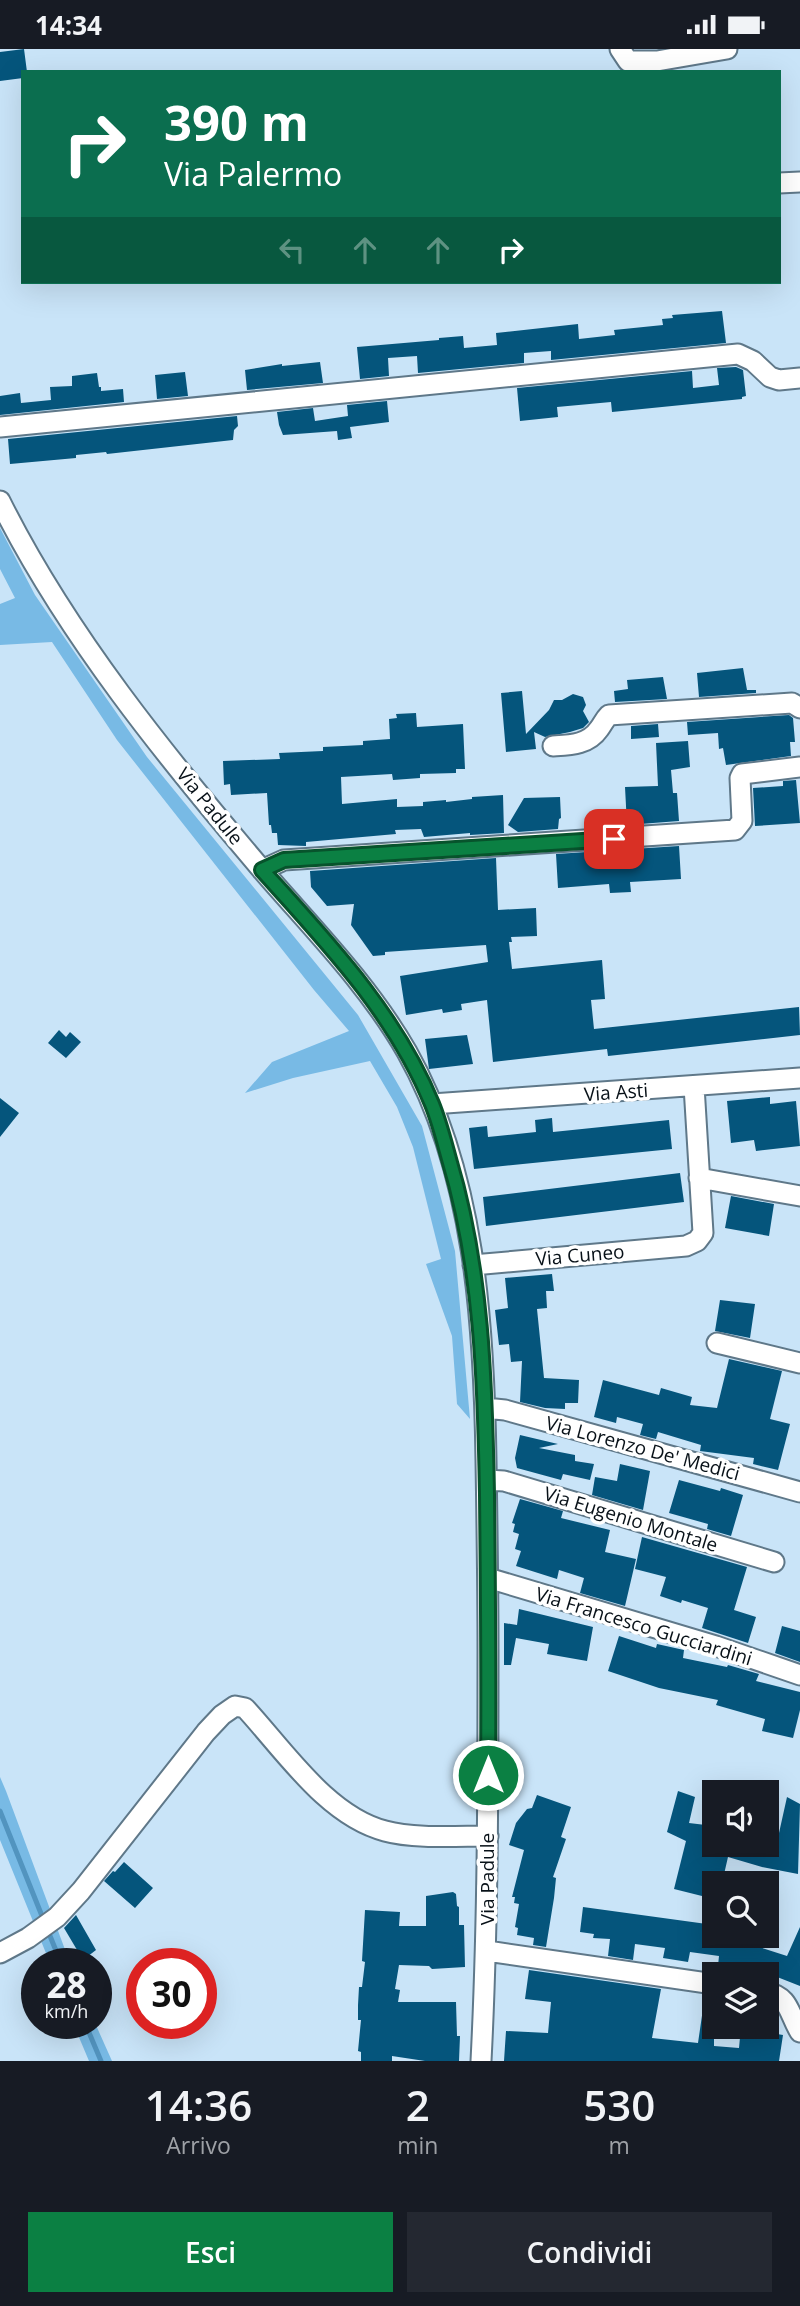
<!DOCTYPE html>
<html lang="it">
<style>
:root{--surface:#171b24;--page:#242831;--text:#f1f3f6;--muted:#9ea1a6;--accent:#0b8043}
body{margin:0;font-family:"Open Sans",sans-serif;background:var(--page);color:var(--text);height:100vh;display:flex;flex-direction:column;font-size:26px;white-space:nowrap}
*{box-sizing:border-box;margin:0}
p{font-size:23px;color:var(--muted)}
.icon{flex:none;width:38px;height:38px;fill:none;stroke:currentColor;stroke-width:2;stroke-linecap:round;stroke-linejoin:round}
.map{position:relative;height:2012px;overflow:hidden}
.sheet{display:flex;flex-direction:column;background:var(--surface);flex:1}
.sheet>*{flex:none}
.top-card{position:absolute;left:21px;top:21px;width:760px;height:214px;border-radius:0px;box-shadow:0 7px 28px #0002;background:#0b6e4f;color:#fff;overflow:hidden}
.tools{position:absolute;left:702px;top:1731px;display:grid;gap:14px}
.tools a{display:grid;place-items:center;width:77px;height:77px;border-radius:0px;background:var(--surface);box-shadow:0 7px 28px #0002;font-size:35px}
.speed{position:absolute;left:21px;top:1899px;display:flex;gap:14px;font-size:35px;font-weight:700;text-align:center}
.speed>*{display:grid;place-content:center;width:91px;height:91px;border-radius:50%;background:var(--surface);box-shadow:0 7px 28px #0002;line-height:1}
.speed small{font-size:18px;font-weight:400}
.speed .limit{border:10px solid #d22;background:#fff;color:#111}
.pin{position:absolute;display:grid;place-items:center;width:60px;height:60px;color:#fff;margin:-30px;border-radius:14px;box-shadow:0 4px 10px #0006}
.me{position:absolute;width:77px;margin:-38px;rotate:0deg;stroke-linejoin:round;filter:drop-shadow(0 0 5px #0008)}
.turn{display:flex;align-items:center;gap:24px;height:147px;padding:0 28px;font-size:32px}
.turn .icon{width:91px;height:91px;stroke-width:2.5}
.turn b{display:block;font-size:49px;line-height:60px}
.lanes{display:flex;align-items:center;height:66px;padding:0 28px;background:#0003;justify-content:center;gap:35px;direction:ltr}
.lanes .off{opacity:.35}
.eta{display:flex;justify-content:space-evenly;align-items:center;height:119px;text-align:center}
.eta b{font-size:42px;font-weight:600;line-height:49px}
.cta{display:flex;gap:14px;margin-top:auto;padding:14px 28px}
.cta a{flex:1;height:80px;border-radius:0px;background:var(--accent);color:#fff;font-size:28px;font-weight:600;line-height:80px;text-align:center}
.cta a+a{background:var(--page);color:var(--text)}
.status{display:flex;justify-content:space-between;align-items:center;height:49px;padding:0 35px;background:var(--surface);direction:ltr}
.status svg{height:19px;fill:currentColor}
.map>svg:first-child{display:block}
.green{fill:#78bae5}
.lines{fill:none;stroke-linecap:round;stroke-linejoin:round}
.stream{stroke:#5294bf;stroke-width:5}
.building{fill:#05557c}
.minor-casing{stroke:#5f7889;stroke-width:23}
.minor{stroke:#fff;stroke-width:19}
.route-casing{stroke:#07532c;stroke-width:18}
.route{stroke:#0b8043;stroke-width:12}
.labels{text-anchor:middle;stroke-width:7;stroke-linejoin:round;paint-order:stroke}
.street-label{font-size:19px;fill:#081118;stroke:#fff}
</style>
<div class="status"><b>14:34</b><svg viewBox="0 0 49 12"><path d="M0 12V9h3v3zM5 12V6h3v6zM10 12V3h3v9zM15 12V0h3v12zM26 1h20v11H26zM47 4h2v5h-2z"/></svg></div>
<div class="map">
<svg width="800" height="2012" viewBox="0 0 800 2012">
<rect width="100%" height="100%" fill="#c9e4f8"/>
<!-- green -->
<path class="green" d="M 0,479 L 35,546 L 147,708 L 358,966 L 422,1077 L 455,1202 L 470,1370 L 457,1355 L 452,1287 L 426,1215 L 441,1210 L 413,1098 L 397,1058 L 370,1012 L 293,1029 L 245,1044 L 272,1013 L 349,982 L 314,941 L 117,691 L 52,593 L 0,596 L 0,555 L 15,549 L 0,520 Z
M 0,1728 L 6,1742 L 70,1914 L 50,1914 L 0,1791 Z
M 73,1974 L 95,1974 L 112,2012 L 89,2012 Z"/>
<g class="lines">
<!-- stream -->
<path class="stream" d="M 0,1762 L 44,1872
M 48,1882 L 61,1914
M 85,1974 L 101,2012"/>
</g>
<!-- building -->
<path class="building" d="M 24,0 L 27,23 L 23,23 L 23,29 L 0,32 L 0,3 Z
M 722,262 L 726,294 L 551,311 L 551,302 L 524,304 L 524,314 L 418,324 L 417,307 L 388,309 L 389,327 L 360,330 L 357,298 L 439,291 L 439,289 L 463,287 L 464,299 L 497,296 L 496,284 L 578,275 L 579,290 L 615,286 L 614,281 L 663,276 L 662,270 L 673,269 L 672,266 Z
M 320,313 L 323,334 L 247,341 L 245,321 L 282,315 L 282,317 Z
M 736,318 L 743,321 L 746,347 L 742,348 L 742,350 L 612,363 L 611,353 L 557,358 L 558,368 L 520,372 L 517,339 L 692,322 L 693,339 L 719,336 L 717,319 Z
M 185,323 L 188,347 L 157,350 L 155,326 Z
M 97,324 L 99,338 L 101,338 L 101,342 L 123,340 L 124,353 L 0,366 L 0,347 L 20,344 L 21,354 L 51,351 L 50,338 L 72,337 L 72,327 Z
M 387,352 L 389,373 L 350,378 L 352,389 L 338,391 L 337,382 L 283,386 L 279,376 L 277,363 L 313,359 L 315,372 L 348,367 L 347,356 Z
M 237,367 L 238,377 L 234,381 L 233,391 L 107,405 L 106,403 L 76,406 L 76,409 L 10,415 L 8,390 Z
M 743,619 L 747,641 L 756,641 L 756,644 L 699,648 L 697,624 Z
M 663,628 L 667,650 L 615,653 L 614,642 L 628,640 L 627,631 Z
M 522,642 L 526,685 L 549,661 L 554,651 L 562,651 L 573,645 L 583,648 L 586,656 L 583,662 L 589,673 L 583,679 L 570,683 L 545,688 L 534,683 L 536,700 L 506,703 L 501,644 Z
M 416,664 L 417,678 L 463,675 L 465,720 L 456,720 L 456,724 L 420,725 L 420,729 L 393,731 L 392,725 L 341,728 L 342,755 L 397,750 L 397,758 L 423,757 L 423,753 L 446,751 L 446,753 L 472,750 L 472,748 L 503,746 L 504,784 L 470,786 L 470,784 L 424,788 L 421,780 L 395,781 L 396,785 L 306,793 L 306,797 L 278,796 L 277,784 L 272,784 L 271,776 L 269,776 L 267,744 L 231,746 L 230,735 L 224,736 L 223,712 L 280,710 L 279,704 L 323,702 L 323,698 L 363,696 L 363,692 L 390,690 L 389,670 L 397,669 L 396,665 Z
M 789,666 L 793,669 L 795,693 L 790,693 L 791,707 L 726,716 L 723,699 L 719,700 L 718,684 L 688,686 L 687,673 Z
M 658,675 L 659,688 L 631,690 L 631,677 Z
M 688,692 L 690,718 L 671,721 L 673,744 L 677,744 L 679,772 L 627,776 L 625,738 L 658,737 L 656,694 Z
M 796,731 L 800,774 L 755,777 L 753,739 L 783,737 L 783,732 Z
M 560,748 L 561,769 L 559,770 L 558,780 L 518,783 L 508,776 L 524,749 Z
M 679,797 L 681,830 L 630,833 L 631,843 L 610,844 L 609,835 L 558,839 L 556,805 Z
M 496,809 L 498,861 L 536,859 L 537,887 L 511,888 L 512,893 L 509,893 L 512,920 L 602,911 L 605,950 L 591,951 L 594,980 L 799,958 L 800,986 L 608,1007 L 607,1000 L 493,1013 L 487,951 L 461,955 L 462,961 L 443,964 L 442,960 L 406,966 L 400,927 L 488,913 L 486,896 L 385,903 L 385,906 L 373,907 L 351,876 L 354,855 L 327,857 L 311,838 L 310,822 Z
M 59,981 L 66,988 L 70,983 L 81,993 L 66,1009 L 48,994 Z
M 467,986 L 473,1015 L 429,1020 L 425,990 Z
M 770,1048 L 770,1055 L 796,1052 L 800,1097 L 756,1102 L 754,1091 L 731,1094 L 727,1052 Z
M 0,1049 L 19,1064 L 0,1088 Z
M 552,1069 L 553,1083 L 669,1071 L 672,1100 L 474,1120 L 469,1079 L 487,1077 L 488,1088 L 536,1083 L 535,1071 Z
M 680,1124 L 684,1153 L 486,1177 L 483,1148 Z
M 731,1147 L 774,1155 L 769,1187 L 725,1179 Z
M 552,1225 L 554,1242 L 546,1242 L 547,1259 L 537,1260 L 544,1329 L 579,1331 L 578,1354 L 565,1354 L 565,1360 L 545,1359 L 520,1353 L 522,1312 L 511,1313 L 509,1295 L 499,1296 L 495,1261 L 508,1259 L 505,1229 Z
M 720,1251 L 755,1255 L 750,1289 L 715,1282 Z
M 729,1310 L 782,1322 L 770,1370 L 790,1375 L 778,1421 L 753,1415 L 754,1409 L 700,1402 L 701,1396 L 658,1383 L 656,1390 L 640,1386 L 643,1375 L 617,1368 L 616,1374 L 594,1368 L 603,1331 L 659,1346 L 661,1339 L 692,1348 L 690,1356 L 717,1359 Z
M 520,1386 L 558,1395 L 539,1399 L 575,1406 L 575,1412 L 594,1415 L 590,1431 L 563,1425 L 561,1431 L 517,1419 L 515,1409 Z
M 620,1415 L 650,1422 L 643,1461 L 592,1446 L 595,1428 L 617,1432 Z
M 679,1431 L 720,1442 L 721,1439 L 743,1446 L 731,1487 L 707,1480 L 708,1475 L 669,1464 Z
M 520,1450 L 563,1462 L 561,1469 L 610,1481 L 605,1503 L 636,1510 L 625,1557 L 580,1544 L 584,1529 L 559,1521 L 557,1530 L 516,1517 L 521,1502 L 515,1500 L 519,1485 L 513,1483 L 515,1475 L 512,1474 Z
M 642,1488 L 747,1518 L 734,1561 L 756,1568 L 748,1594 L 702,1579 L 708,1559 L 682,1551 L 681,1554 L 660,1547 L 666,1528 L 635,1520 Z
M 519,1560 L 593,1578 L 587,1612 L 547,1605 L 549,1595 L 516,1589 L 511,1616 L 504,1616 L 504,1574 L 517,1576 Z
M 782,1577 L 800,1582 L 800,1613 L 775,1604 Z
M 619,1587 L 656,1599 L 657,1595 L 684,1601 L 683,1609 L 727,1618 L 728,1616 L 759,1625 L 756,1632 L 800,1643 L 800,1661 L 793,1689 L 762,1682 L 765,1670 L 716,1656 L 718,1651 L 659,1639 L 608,1622 Z
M 678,1742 L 695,1748 L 689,1774 L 714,1777 L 714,1796 L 766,1796 L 766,1791 L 777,1793 L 787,1748 L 800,1755 L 798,1825 L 762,1818 L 728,1808 L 722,1834 L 714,1834 L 714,1850 L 674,1840 L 686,1792 L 667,1783 Z
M 537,1746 L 571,1758 L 561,1788 L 566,1790 L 553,1828 L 556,1829 L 554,1849 L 546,1898 L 533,1896 L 534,1889 L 517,1886 L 518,1879 L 515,1878 L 519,1855 L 514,1854 L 515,1848 L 512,1848 L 524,1801 L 509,1796 L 516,1774 L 527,1760 L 532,1759 Z
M 124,1813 L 153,1839 L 135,1859 L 104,1832 L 113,1822 L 115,1823 Z
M 453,1843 L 456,1845 L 457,1857 L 459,1858 L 459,1876 L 464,1876 L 465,1918 L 432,1920 L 429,1917 L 399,1916 L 395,1940 L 400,1941 L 398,1953 L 456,1953 L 457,1987 L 460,1987 L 459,2012 L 425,2012 L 392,2007 L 392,2012 L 361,2012 L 361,2003 L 358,2002 L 361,1971 L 358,1971 L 358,1956 L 359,1938 L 362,1938 L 365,1913 L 362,1912 L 365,1861 L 400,1863 L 399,1877 L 426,1877 L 426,1847 Z
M 583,1858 L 714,1876 L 714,1886 L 725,1886 L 724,1891 L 733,1892 L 733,1896 L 759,1898 L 787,1907 L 800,1878 L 800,1937 L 767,1924 L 766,1925 L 718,1917 L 719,1907 L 690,1903 L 688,1913 L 663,1909 L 665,1899 L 635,1895 L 633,1911 L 608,1907 L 610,1890 L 593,1889 L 594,1885 L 580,1883 Z
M 76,1866 L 96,1901 L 83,1911 L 64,1879 Z
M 529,1921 L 661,1940 L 652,1989 L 698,1994 L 705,1946 L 714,1947 L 714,1997 L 739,1999 L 741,1978 L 778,1978 L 777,1985 L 783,1986 L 779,2012 L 504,2012 L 506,1982 L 548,1984 L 551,1953 L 525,1950 Z"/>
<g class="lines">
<defs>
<path id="minor" d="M 620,0 L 628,12 L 657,12 L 727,0
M 779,134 L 800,133
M 0,378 L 738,305 L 753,312 L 770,328 L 779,331 L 800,329
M 0,452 C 66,585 167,709 263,822 C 313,880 368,935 407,1003 C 475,1124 484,1275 486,1411 C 487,1474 488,1537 488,1600 C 488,1738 488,1875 481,2012
M 553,697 C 570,696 588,696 599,680 C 603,675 604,671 609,666 L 792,654 L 800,659
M 262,821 L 284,811 L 735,781 L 742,772 L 740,729 L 742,725 L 800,718
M 432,1055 L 800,1029
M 699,1129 L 800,1147
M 473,1216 L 686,1197 L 697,1192 L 703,1184 L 694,1037
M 717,1294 L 800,1314
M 485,1359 L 505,1361 L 800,1443
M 487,1431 L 504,1432 L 774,1513
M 488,1529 L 716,1597 L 800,1626
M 487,1902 L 714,1935
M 0,1904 L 28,1889 L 57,1868 L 81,1842 L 206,1683 L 222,1666 L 235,1657 L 245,1659 C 284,1701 327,1767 385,1782 C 414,1790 457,1787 488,1787
M 766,1943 C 790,1947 789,1966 800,1983"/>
</defs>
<!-- minor casing -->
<use href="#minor" class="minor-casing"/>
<!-- minor -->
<use href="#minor" class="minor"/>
</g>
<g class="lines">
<defs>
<path id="route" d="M 488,1726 C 489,1632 488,1539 487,1445 C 485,1332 482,1220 449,1110 C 444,1092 439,1072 432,1055 C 395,964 326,892 262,821 L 284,811 L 614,790"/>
</defs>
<!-- route casing -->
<use href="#route" class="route-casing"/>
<!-- route -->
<use href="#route" class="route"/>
</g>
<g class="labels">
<!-- street labels -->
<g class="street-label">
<text transform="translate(210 757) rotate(51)" y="7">Via Padule</text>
<text transform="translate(616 1043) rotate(-4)" y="7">Via Asti</text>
<text transform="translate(580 1206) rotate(-5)" y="7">Via Cuneo</text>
<text transform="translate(643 1399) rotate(15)" y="7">Via Lorenzo De' Medici</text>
<text transform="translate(631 1470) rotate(17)" y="7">Via Eugenio Montale</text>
<text transform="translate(644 1577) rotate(17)" y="7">Via Francesco Gucciardini</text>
<text transform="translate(487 1830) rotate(-90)" y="7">Via Padule</text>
</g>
</g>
</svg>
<div class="tools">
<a><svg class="icon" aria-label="sound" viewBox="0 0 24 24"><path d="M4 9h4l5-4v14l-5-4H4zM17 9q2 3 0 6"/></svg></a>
<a><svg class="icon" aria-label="search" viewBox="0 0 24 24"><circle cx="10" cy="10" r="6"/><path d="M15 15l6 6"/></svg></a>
<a><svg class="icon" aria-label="layers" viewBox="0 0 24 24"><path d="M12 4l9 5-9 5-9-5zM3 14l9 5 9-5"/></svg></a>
</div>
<div class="speed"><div>28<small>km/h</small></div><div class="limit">30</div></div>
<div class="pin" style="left:614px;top:790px;background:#d93025"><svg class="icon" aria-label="arrive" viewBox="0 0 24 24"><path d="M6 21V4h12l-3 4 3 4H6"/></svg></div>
<svg class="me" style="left:488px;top:1726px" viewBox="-20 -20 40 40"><circle r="17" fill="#0b8043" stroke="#fff" stroke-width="3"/><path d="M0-11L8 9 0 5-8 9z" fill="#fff"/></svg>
<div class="top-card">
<div class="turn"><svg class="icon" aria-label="right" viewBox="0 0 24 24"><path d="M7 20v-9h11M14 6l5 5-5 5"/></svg><div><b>390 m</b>Via Palermo</div></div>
<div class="lanes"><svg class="icon off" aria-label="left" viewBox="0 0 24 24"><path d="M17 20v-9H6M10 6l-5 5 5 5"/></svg><svg class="icon off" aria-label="ahead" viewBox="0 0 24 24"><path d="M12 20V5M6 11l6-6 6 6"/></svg><svg class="icon off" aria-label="ahead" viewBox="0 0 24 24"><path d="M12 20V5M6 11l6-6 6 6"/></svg><svg class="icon" aria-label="right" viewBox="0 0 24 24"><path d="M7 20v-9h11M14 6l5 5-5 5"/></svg></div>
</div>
</div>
<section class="sheet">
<div class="eta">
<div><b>14:36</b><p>Arrivo</p></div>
<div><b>2</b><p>min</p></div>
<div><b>530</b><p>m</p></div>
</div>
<div class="cta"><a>Esci</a><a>Condividi</a></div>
</section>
